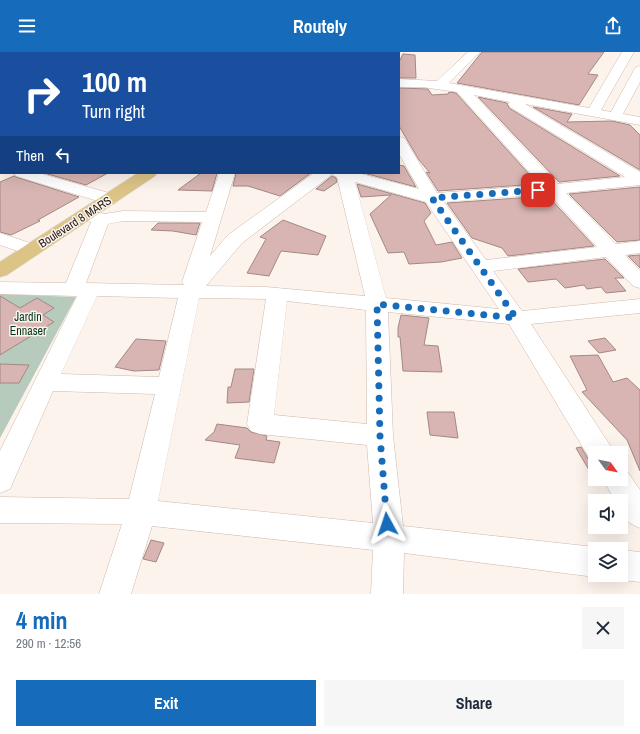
<!DOCTYPE html>
<meta charset="utf-8">
<style>
:root{--surface:#fff;--page:#f6f6f7;--text:#1f2937;--muted:#747a83;--accent:#166cba}
body{margin:0;font-family:"Archivo Narrow",sans-serif;background:var(--page);color:var(--text);height:100vh;display:flex;flex-direction:column;font-size:15px;white-space:nowrap}
*{box-sizing:border-box;margin:0}
p{font-size:13px;color:var(--muted)}
.icon{flex:none;width:22px;height:22px;fill:none;stroke:currentColor;stroke-width:2;stroke-linecap:round;stroke-linejoin:round}
.map{position:relative;height:542px;overflow:hidden}
.drawer{display:flex;flex-direction:column;background:var(--surface);flex:1}
.drawer>*{flex:none}
.top-card{position:absolute;left:0px;top:0px;width:400px;height:122px;box-shadow:0 4px 16px #0002;background:#1a4fa0;color:#fff;overflow:hidden}
.needle{width:26px;rotate:123deg}
.buttons{position:absolute;left:588px;top:394px;display:grid;gap:8px}
.buttons a{display:grid;place-items:center;width:40px;height:40px;border-radius:0px;background:var(--surface);box-shadow:0 4px 16px #0002;font-size:20px}
.pin{position:absolute;display:grid;place-items:center;width:34px;height:34px;color:#fff;margin:-17px;border-radius:8px;box-shadow:0 2px 6px #0006}
.me{position:absolute;width:44px;margin:-22px;rotate:355deg;stroke-linejoin:round;filter:drop-shadow(0 0 3px #0008)}
.turn{display:flex;align-items:center;gap:14px;height:84px;padding:0 16px;font-size:18px}
.turn .icon{width:52px;height:52px;stroke-width:2.5}
.turn b{display:block;font-size:28px;line-height:34px}
.then{display:flex;align-items:center;height:38px;padding:0 16px;background:#0003;gap:8px;font-size:15px}
.round{display:grid;place-items:center;flex:none;width:42px;height:42px;border-radius:0px;background:var(--page)}
.summary{display:flex;align-items:center;justify-content:space-between;height:68px;padding:0 16px}
h1{font-size:24px;font-weight:800;line-height:30px;color:var(--accent)}
.cta{display:flex;gap:8px;margin-top:auto;padding:8px 16px}
.cta a{flex:1;height:46px;border-radius:0px;background:var(--accent);color:#fff;font-size:16px;font-weight:800;line-height:46px;text-align:center}
.cta a+a{background:var(--page);color:var(--text)}
header{display:flex;justify-content:space-between;align-items:center;height:52px;padding:0 16px;background:var(--accent);color:#fff;font-size:18px;font-weight:800}
.map>svg:first-child{display:block}
.green{fill:#b6cbbc}
.building{fill:#d8b5b2;stroke:#a38885}
.lines{fill:none;stroke-linecap:round;stroke-linejoin:round}
.minor-casing{stroke:#cfb8ab;stroke-width:1}
.major-casing{stroke:#d3d2d1;stroke-width:1}
.minor{fill:#fff;fill-rule:evenodd}
.major{fill:#dcc487;fill-rule:evenodd}
.route{stroke:#166cba;stroke-width:7;stroke-dasharray:0 12.6}
.labels{text-anchor:middle;stroke-width:3;stroke-linejoin:round;paint-order:stroke}
.street-label{font-size:12px;fill:#241c17;stroke:#fdf3ed}
.park-label{font-size:12px;fill:#02361c;stroke:#fdf3ed}
</style>
<header><svg class="icon" aria-label="menu" viewBox="0 0 24 24"><path d="M4 6h16M4 12h16M4 18h16"/></svg>Routely<svg class="icon" aria-label="share" viewBox="0 0 24 24"><path d="M12 15V3M7 8l5-5 5 5M5 13v7h14v-7"/></svg></header>
<div class="map">
<svg width="640" height="542" viewBox="0 0 640 542">
<rect width="100%" height="100%" fill="#fdf3ed"/>
<!-- green -->
<path class="green" d="M 0,242 L 76,245 L 0,386 Z"/>
<!-- building -->
<path class="building" d="M 482,0 L 604,0 L 588,22 L 598,23 L 579,53 L 457,31 Z
M 403,2 L 415,3 L 416,26 L 399,26 L 399,10 Z
M 399,36 L 428,37 L 432,43 L 448,42 L 449,40 L 456,41 L 538,132 L 438,139 L 426,120 L 430,121 L 419,108 L 399,74 Z
M 478,45 L 507,51 L 509,56 L 620,124 L 559,130 Z
M 533,55 L 572,62 L 567,70 L 612,69 L 630,73 L 640,83 L 640,118 Z
M 399,113 L 404,114 L 416,135 L 364,121 L 399,121 Z
M 44,121 L 108,121 L 86,133 Z
M 201,121 L 217,121 L 212,139 L 178,138 Z
M 236,121 L 311,121 L 280,144 L 248,134 L 233,134 Z
M 14,124 L 16,125 L 79,145 L 38,168 L 40,169 L 11,183 L 0,180 L 0,130 Z
M 332,124 L 336,126 L 337,130 L 324,139 L 316,137 Z
M 357,132 L 425,151 L 431,161 L 424,169 L 436,193 L 452,190 L 462,206 L 441,210 L 409,212 L 404,200 L 388,201 L 370,162 L 391,143 L 361,145 Z
M 640,135 L 640,188 L 617,190 L 569,142 Z
M 548,144 L 594,194 L 508,204 L 502,196 L 472,186 L 447,151 Z
M 283,168 L 326,184 L 318,203 L 281,199 L 269,224 L 247,221 L 266,187 L 260,185 Z
M 158,171 L 200,171 L 196,183 L 173,179 L 151,178 Z
M 640,203 L 640,216 L 628,204 Z
M 605,207 L 624,226 L 615,226 L 626,239 L 606,241 L 601,235 L 587,237 L 584,233 L 565,236 L 556,227 L 528,230 L 518,217 Z
M 0,244 L 20,256 L 37,246 L 54,256 L 43,263 L 54,270 L 0,303 Z
M 401,263 L 429,266 L 424,293 L 438,294 L 442,320 L 403,319 L 400,285 L 398,285 L 398,276 Z
M 605,286 L 616,298 L 599,301 L 588,289 Z
M 136,287 L 166,289 L 159,318 L 134,319 L 115,315 Z
M 598,303 L 613,330 L 627,326 L 640,338 L 640,419 L 627,388 L 582,340 L 587,338 L 570,304 Z
M 0,312 L 29,313 L 19,331 L 0,331 Z
M 235,317 L 254,317 L 249,350 L 227,351 L 228,335 L 231,335 Z
M 427,360 L 454,360 L 458,386 L 430,383 Z
M 217,372 L 247,376 L 251,380 L 267,384 L 266,388 L 280,390 L 274,411 L 235,406 L 240,393 L 205,388 L 214,380 Z
M 581,395 L 590,410 L 595,411 L 595,428 L 576,396 Z
M 151,488 L 164,491 L 156,510 L 143,507 Z"/>
<g class="lines">
<defs>
<path id="minor" d="M 77,0 L 101,0 L 76,1 Z
M 158,0 L 171,0 L 157,1 Z
M 208,0 L 224,0 L 225,1 L 209,1 Z
M 468,0 L 480,0 L 449,31 L 589,56 L 622,0 L 634,0 L 601,58 L 611,60 L 634,18 L 636,15 L 640,14 L 640,30 L 623,62 L 640,65 L 640,73 L 525,52 L 640,120 L 640,133 L 566,141 L 616,192 L 640,189 L 640,201 L 625,203 L 640,218 L 640,236 L 633,234 L 606,205 L 493,219 L 522,259 L 640,247 L 640,261 L 531,272 L 615,401 L 595,401 L 595,410 L 591,409 L 509,272 L 388,260 L 393,384 L 403,474 L 595,495 L 599,497 L 595,497 L 595,523 L 599,523 L 595,525 L 404,501 L 403,542 L 371,542 L 373,498 L 152,474 L 131,542 L 99,542 L 122,472 L 0,471 L 0,445 L 129,447 L 155,342 L 53,339 L 10,437 L 0,441 L 0,399 L 77,244 L 0,242 L 0,230 L 66,231 L 91,170 L 82,165 L 79,161 L 82,157 L 88,156 L 104,162 L 123,159 L 206,160 L 219,121 L 235,121 L 210,204 L 228,183 L 314,121 L 358,121 L 419,137 L 399,102 L 399,85 L 404,86 L 406,89 L 437,141 L 541,133 L 457,40 L 422,35 L 399,35 L 399,27 L 437,29 ZM 474,43 L 510,50 L 508,52 L 510,55 L 625,125 L 558,132 ZM 332,121 L 334,124 L 337,125 L 365,244 L 266,235 L 206,234 L 242,191 L 330,124 ZM 355,130 L 426,150 L 499,257 L 386,246 ZM 549,142 L 597,195 L 486,208 L 444,150 ZM 123,169 L 202,170 L 182,230 L 184,233 L 86,231 L 108,172 ZM 97,244 L 178,246 L 159,325 L 61,322 ZM 199,246 L 266,247 L 247,372 L 251,379 L 260,382 L 367,393 L 373,471 L 158,449 ZM 287,249 L 366,258 L 367,372 L 274,363 Z
M 0,16 L 1,16 L 1,24 L 0,24 Z
M 0,57 L 1,57 L 1,66 L 0,66 Z
M 1,103 L 1,113 L 0,114 L 0,104 Z
M 14,121 L 39,121 L 116,143 L 119,147 L 116,151 L 110,152 L 104,151 L 16,124 Z
M 0,181 L 39,194 L 42,198 L 39,202 L 32,204 L 0,193 Z
M 621,417 L 627,419 L 640,438 L 640,476 C 626,471 621,464 621,449 L 615,449 L 603,427 L 621,427 Z
M 621,498 L 640,500 L 640,530 L 621,528 L 610,523 L 621,523 Z"/>
<path id="major" d="M 328,0 L 340,0 L 327,1 Z
M 138,121 L 157,121 L 155,124 L 7,223 L 0,225 L 0,210 Z"/>
</defs>
<!-- minor casing -->
<use href="#minor" class="minor-casing"/>
<!-- major casing -->
<use href="#major" class="major-casing"/>
<!-- minor -->
<use href="#minor" class="minor"/>
<!-- major -->
<use href="#major" class="major"/>
</g>
<g class="lines">
<!-- route -->
<path class="route" d="M 387,472 L 380,384 L 377,252 L 516,266 L 432,146 L 538,138"/>
</g>
<g class="labels">
<!-- street labels -->
<g class="street-label">
<text transform="translate(75 170) rotate(-33)" y="4">Boulevard 8 MARS</text>
</g>
<!-- park labels -->
<g class="park-label">
<text x="28" y="269">Jardin<tspan x="28" dy="14">Ennaser</tspan></text>
</g>
</g>
</svg>
<div class="buttons">
<a><svg class="needle" viewBox="-14 -14 28 28"><path d="M0-13l5 13h-10z" fill="#e53935"/><path d="M0 13l5-13h-10z" fill="#747a83"/></svg></a>
<a><svg class="icon" aria-label="sound" viewBox="0 0 24 24"><path d="M4 9h4l5-4v14l-5-4H4zM17 9q2 3 0 6"/></svg></a>
<a><svg class="icon" aria-label="layers" viewBox="0 0 24 24"><path d="M12 4l9 5-9 5-9-5zM3 14l9 5 9-5"/></svg></a>
</div>
<div class="pin" style="left:538px;top:138px;background:#d93025"><svg class="icon" aria-label="arrive" viewBox="0 0 24 24"><path d="M6 21V4h12l-3 4 3 4H6"/></svg></div>
<svg class="me" style="left:387px;top:472px" viewBox="-20 -20 40 40"><path d="M0-17L14 15 0 8-14 15z" fill="#166cba" stroke="#fff" stroke-width="4"/></svg>
<div class="top-card">
<div class="turn"><svg class="icon" aria-label="right" viewBox="0 0 24 24"><path d="M7 20v-9h11M14 6l5 5-5 5"/></svg><div><b>100 m</b>Turn right</div></div>
<div class="then">Then<svg class="icon" aria-label="left" viewBox="0 0 24 24"><path d="M17 20v-9H6M10 6l-5 5 5 5"/></svg></div>
</div>
</div>
<section class="drawer">
<div class="summary"><div><h1>4 min</h1><p>290 m · 12:56</p></div><a class="round"><svg class="icon" aria-label="close" viewBox="0 0 24 24"><path d="M6 6l12 12M18 6L6 18"/></svg></a></div>
<div class="cta"><a>Exit</a><a>Share</a></div>
</section>
